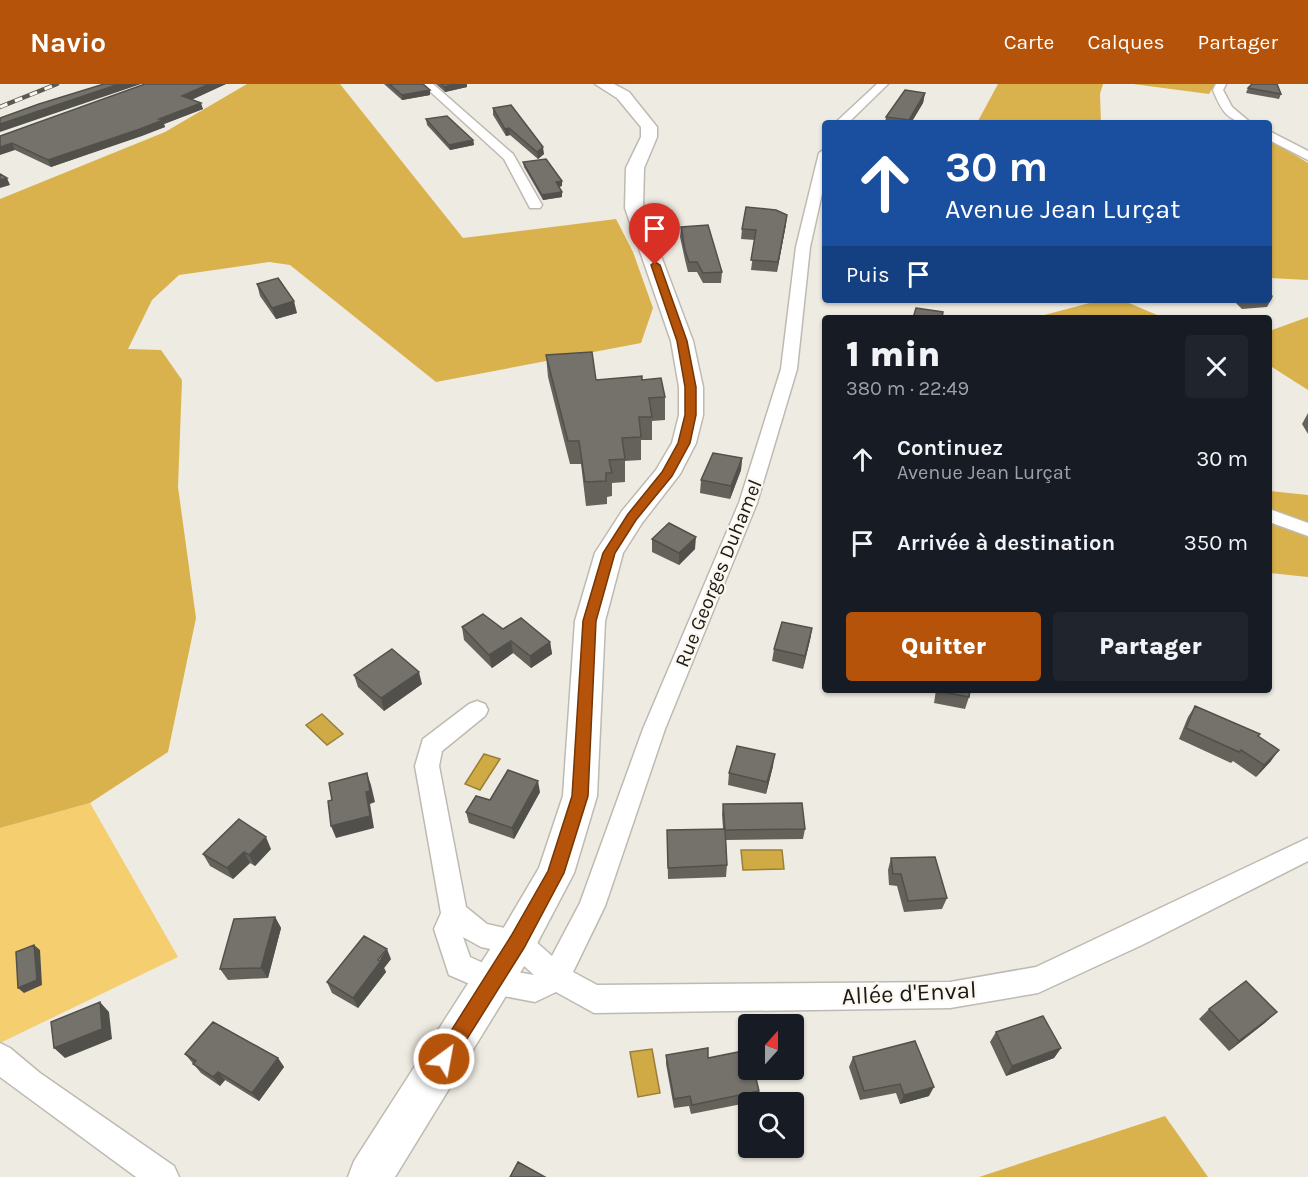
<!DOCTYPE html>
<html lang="fr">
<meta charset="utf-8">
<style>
:root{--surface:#171b24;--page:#20242c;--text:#f1f3f6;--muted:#9ea1a6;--accent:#b45309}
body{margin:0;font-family:Karla,sans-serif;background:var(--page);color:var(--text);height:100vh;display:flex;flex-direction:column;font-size:22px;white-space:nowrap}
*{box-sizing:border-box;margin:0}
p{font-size:20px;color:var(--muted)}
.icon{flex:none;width:33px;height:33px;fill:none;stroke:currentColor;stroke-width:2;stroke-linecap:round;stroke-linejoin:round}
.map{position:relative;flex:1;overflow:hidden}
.sheet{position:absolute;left:822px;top:231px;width:450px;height:378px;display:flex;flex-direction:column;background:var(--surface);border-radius:6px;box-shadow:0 2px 4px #0004}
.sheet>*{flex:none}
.guide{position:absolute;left:822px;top:36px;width:450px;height:183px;border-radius:6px;box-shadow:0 2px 4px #0004;background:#1a4fa0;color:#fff;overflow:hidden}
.needle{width:39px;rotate:21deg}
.fabs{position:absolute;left:738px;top:930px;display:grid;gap:12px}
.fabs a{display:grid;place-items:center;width:66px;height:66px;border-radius:6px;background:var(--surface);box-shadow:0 2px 4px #0004;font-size:30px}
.pin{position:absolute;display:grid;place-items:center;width:51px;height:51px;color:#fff;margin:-62px -26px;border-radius:50% 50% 50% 0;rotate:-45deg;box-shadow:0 0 6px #0007}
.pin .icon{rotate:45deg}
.me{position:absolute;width:66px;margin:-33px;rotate:32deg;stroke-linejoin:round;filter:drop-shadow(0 0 4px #0008)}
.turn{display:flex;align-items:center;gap:21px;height:126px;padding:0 24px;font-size:27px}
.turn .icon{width:78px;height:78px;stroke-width:2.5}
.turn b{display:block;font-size:42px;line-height:51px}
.then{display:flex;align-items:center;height:57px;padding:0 24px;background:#0003;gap:12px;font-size:22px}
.round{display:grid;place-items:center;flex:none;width:63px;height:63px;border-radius:6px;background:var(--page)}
.summary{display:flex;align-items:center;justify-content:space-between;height:102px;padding:0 24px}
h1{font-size:36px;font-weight:800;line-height:45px}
.primary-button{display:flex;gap:12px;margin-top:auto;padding:12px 24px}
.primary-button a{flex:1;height:69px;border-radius:6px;background:var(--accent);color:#fff;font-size:24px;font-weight:800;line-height:69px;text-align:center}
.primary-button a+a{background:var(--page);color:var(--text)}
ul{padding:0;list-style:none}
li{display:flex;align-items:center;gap:18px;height:84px;padding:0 24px}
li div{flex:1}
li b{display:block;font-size:22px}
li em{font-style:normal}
header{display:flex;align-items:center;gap:36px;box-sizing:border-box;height:84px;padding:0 30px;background:var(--accent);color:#fff}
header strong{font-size:28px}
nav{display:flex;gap:33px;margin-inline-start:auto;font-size:21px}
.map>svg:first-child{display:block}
.green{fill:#f4ce6f}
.forest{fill:#d9b24e}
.water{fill:#d0aa45;stroke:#9a7f37;stroke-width:1.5}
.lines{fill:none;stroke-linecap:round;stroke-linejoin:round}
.street-casing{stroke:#bebab2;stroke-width:3}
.secondary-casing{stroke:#bebab2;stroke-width:3}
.street{fill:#fff;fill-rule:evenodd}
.secondary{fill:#fff;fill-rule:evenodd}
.rail-casing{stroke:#5a5954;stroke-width:4.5}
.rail{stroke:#fcf8f0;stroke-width:3;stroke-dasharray:8;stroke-linecap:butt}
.wall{fill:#65625c}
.shaded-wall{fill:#52504b}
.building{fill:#75726b;stroke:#52504b;stroke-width:1.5}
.route{fill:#b45309;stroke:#753606;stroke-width:1.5}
.labels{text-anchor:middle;stroke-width:4.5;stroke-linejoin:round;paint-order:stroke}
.street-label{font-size:20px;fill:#1b1a17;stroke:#fcf8f0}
.near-street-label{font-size:24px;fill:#1b1a17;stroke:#fcf8f0}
</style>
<header>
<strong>Navio</strong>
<nav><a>Carte</a><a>Calques</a><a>Partager</a></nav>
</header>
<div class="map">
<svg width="1308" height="1093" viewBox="0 0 1308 1093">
<rect width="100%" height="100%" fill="#eeebe2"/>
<!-- green -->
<path class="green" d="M 90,719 L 178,873 L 0,959 L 0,744 Z"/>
<!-- forest -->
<path class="forest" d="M 247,0 L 340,0 L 463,154 L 616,135 L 633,168 L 653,224 L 641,259 L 436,298 L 290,181 L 269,178 L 179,191 L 152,216 L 128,265 L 161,266 L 182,296 L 178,403 L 196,534 L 168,668 L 90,719 L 0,744 L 0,115 L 165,48 Z
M 998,0 L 1103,0 L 1100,10 L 1101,39 L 981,39 L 978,37 Z
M 1133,0 L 1215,0 L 1209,10 Z
M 1269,57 L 1272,57 L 1308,79 L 1308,196 L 1269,194 Z
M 1101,216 L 1122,216 L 1164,234 L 1033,234 Z
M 1308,233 L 1308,306 L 1269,281 L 1269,247 Z
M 1269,407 L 1308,411 L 1308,493 L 1269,489 Z
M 1165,1032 L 1208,1093 L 979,1093 Z"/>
<!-- water -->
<path class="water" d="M 322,630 L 343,650 L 327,661 L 306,641 Z
M 484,670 L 500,675 L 480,706 L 465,700 Z
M 741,766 L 782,766 L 784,785 L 743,786 Z
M 652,965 L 660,1009 L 638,1013 L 630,968 Z"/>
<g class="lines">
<defs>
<path id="street" d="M 422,0 L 433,0 L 513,70 L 542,121 L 540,124 L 530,124 L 504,75 Z
M 877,0 L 888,0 L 848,39 L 835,39 Z
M 1216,0 L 1226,0 L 1223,6 L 1232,23 L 1251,39 C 1228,39 1221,26 1213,6 Z
M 1269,47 L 1308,67 L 1308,76 L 1269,56 Z
M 825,65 L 825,96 L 810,163 L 797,285 L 757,419 L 665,645 L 605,822 L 573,888 L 597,901 L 950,898 L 1036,883 L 1308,754 L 1308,777 L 1142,861 L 1038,909 L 950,924 L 594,929 L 556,908 L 535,918 L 493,910 L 449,891 L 434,845 L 441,829 L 415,682 L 423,655 L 469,620 L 477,617 L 485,620 L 488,626 L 485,632 L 442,667 L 439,682 L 466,823 L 487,840 L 526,849 L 552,872 L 580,819 L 643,645 L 739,419 L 781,285 L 796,163 L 819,69 ZM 463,853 L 481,863 L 510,869 L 534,891 L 494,884 L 470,873 Z
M 1269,425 L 1308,439 L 1308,452 L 1269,438 Z
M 0,959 L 10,964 L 40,989 L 174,1082 L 179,1093 L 136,1093 L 0,993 Z"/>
<path id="secondary" d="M 595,0 L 614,0 L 629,8 L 657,43 L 657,53 L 644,84 L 643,124 L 693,257 L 703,303 L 703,331 L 696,359 L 680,390 L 642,439 L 623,469 L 605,537 L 597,712 L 574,789 L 531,871 L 395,1093 L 348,1093 L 354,1077 L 503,845 L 539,784 L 563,712 L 575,537 L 595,469 L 622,427 L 656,386 L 672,359 L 679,331 L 679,303 L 671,257 L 625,124 L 626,84 L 641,53 L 641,43 L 617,14 Z"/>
</defs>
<!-- street casing -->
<use href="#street" class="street-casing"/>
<!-- secondary casing -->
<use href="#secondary" class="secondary-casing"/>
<!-- street -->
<use href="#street" class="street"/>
<!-- secondary -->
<use href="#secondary" class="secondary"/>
<defs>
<path id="rail" d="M 0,23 L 57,0"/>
</defs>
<!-- rail casing -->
<use href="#rail" class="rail-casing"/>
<!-- rail -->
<use href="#rail" class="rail"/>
</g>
<!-- wall -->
<path class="wall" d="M 145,0 L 226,0 L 192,15 L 203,25 L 164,40 L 165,43 L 51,83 L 15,66 L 0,52 Z
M 384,0 L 423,0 L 430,6 L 430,11 L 402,16 Z
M 436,0 L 467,0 L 467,3 L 445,8 Z
M 1248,4 L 1281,10 L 1279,15 L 1246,9 Z
M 925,9 L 923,19 L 911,39 L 885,39 L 886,33 Z
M 493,24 L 544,70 L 538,75 L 510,51 L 506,52 L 493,31 Z
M 426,35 L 473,56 L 474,61 L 450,66 L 427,41 Z
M 523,78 L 562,102 L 559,103 L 562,113 L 543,116 L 524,83 Z
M 786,140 L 777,188 L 751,186 L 755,156 L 741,155 L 742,145 Z
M 681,143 L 722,188 L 721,199 L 703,199 L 697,188 L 688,188 L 685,176 L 680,153 Z
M 257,200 L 297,229 L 276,235 L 260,212 Z
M 1269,208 L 1273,212 L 1267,223 L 1242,225 L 1233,216 L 1269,216 Z
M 546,271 L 596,296 L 642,296 L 665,313 L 665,336 L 652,337 L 652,356 L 641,356 L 641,376 L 625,377 L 625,398 L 612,399 L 612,412 L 607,413 L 607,420 L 586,422 L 581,380 L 570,380 L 548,293 Z
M 1308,329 L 1308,350 L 1302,340 Z
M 742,374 L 741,386 L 730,415 L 700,409 L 701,396 Z
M 652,455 L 695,465 L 679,481 L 652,468 Z
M 462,543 L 503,545 L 550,558 L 552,570 L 531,584 L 513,569 L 492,584 L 464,556 Z
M 812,544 L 810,556 L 803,585 L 772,577 L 774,565 Z
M 354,591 L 422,600 L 384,627 L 358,603 Z
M 936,606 L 970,606 L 969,613 L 965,625 L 934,619 Z
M 1195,622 L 1260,650 L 1258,653 L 1271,677 L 1256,693 L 1233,677 L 1231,679 L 1179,655 L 1188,633 Z
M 773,682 L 766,710 L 728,701 L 729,689 Z
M 540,708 L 514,755 L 469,739 L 466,728 L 490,716 Z
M 723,720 L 805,745 L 803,755 L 726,756 L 727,781 L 726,793 L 668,795 L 667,746 L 723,745 L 722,730 Z
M 271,765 L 255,782 L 250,779 L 233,795 L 210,782 L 203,770 Z
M 891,774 L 947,814 L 942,825 L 904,828 L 897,802 L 889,801 L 888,786 Z
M 275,833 L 281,844 L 268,894 L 228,896 L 220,885 Z
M 391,875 L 384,884 L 386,888 L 358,924 L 332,909 L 327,898 Z
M 1209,925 L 1266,938 L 1229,967 L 1199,935 Z
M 996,948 L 1061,964 L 1054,974 L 1006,992 L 990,958 Z
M 185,970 L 278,974 L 284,983 L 259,1017 L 225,996 L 220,1002 L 201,989 Z
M 666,971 L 708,974 L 759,1007 L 757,1017 L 691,1030 L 689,1022 L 674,1024 L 666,980 Z
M 853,973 L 929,1012 L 900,1020 L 896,1009 L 860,1016 L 849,983 Z"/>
<!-- shaded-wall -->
<path class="shaded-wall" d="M 119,0 L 141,0 L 0,48 L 0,40 Z
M 209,0 L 226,0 L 185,19 L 182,12 Z
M 457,0 L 467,0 L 467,3 L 445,8 L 444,3 Z
M 430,6 L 430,11 L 402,16 L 402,11 Z
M 925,9 L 923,19 L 911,39 L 908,39 L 909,36 Z
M 201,19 L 203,25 L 164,40 L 165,43 L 142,52 L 51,83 L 48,76 Z
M 509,44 L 510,51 L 506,52 L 505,45 Z
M 473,56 L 474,61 L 450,66 L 449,61 Z
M 12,59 L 15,66 L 0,71 L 0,63 Z
M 543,63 L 544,70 L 538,75 L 537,68 Z
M 7,94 L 10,101 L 0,104 L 0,96 Z
M 562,97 L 562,102 L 557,103 L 556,98 Z
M 562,108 L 562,113 L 543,116 L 542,111 Z
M 787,131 L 786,140 L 777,188 L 778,178 Z
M 294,217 L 297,229 L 276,235 L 272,224 Z
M 742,374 L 741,386 L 730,415 L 731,402 Z
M 696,453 L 695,465 L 679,481 L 679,469 Z
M 812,544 L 810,556 L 803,585 L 805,572 Z
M 511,557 L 513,569 L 492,584 L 489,571 Z
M 550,558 L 552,570 L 531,584 L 530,572 Z
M 419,588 L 422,600 L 384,627 L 381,614 Z
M 1279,666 L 1271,677 L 1256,693 L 1264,681 Z
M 775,670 L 773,682 L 766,710 L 767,698 Z
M 367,689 L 371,701 L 375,718 L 370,720 L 374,744 L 336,754 L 331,742 Z
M 538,697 L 540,708 L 514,755 L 512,744 Z
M 266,753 L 271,765 L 255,782 L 249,771 Z
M 244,768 L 250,779 L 233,795 L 227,784 Z
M 275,833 L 281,844 L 268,894 L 261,884 Z
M 34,861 L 40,866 L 42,901 L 24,909 L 18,904 Z
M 387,865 L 391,875 L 384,884 L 386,888 L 358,924 L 353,914 Z
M 100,918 L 109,928 L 112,955 L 65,974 L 54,964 Z
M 1277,928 L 1266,938 L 1229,967 L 1239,957 Z
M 1061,964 L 1054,974 L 1006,992 L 1012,982 Z
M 278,974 L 284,983 L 259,1017 L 252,1009 Z
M 218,988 L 225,996 L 220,1002 L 213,993 Z
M 934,1003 L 929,1012 L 900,1020 L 904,1011 Z"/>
<!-- building -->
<path class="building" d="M 104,0 L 119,0 L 0,40 L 0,34 L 39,20 Z
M 145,0 L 209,0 L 182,12 L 201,19 L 159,35 L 163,36 L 140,45 L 48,76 L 12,59 L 0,63 L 0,52 Z
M 389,0 L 423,0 L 430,6 L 402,11 Z
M 441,0 L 457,0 L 444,3 Z
M 1252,0 L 1277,0 L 1281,10 L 1248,4 Z
M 905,6 L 925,9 L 909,36 L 886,33 Z
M 511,21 L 543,63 L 537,68 L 509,44 L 505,45 L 493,24 Z
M 447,32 L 473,56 L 449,61 L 426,35 Z
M 546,75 L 562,97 L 556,98 L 562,108 L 542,111 L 523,78 Z
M 0,90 L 7,94 L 0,96 Z
M 746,123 L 776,126 L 787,131 L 778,178 L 751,176 L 756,146 L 742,145 Z
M 708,141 L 722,188 L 703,189 L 697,178 L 689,178 L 685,166 L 681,143 Z
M 278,194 L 294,217 L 272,224 L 257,200 Z
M 916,224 L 943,228 L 942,234 L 913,234 Z
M 592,268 L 596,296 L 642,292 L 642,296 L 661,294 L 665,313 L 649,314 L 652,333 L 639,333 L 641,353 L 622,354 L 625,375 L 609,376 L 612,389 L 606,389 L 606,397 L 585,398 L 579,357 L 568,357 L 546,271 Z
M 713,369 L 742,374 L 731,402 L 701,396 Z
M 669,439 L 696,453 L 679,469 L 652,455 Z
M 483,530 L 503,545 L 521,534 L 550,558 L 530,572 L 511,557 L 489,571 L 462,543 Z
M 782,538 L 812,544 L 805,572 L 774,565 Z
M 392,565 L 419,588 L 381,614 L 354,591 Z
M 938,606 L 970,606 L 969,613 L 938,607 Z
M 1195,622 L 1260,650 L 1258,652 L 1279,666 L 1264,681 L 1241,666 L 1239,668 L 1186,644 Z
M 737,662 L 775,670 L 767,698 L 729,689 Z
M 508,686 L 538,697 L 512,744 L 466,728 L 476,712 L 490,716 Z
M 367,689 L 370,707 L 366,708 L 370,732 L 331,742 L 328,717 L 332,716 L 329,699 Z
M 802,719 L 805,745 L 725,746 L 723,720 Z
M 239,735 L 266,753 L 249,771 L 244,768 L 227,784 L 203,770 Z
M 725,745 L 727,781 L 668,784 L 667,746 Z
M 935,773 L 947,814 L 908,817 L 901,790 L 893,790 L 891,774 Z
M 275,833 L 261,884 L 220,885 L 234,835 Z
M 364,852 L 387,865 L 378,876 L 381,877 L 353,914 L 327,898 Z
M 34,861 L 37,896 L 18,904 L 16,868 Z
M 1246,897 L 1277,928 L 1239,957 L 1209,925 Z
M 100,918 L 102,945 L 54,964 L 51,938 Z
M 1043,932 L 1061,964 L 1012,982 L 996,948 Z
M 213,938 L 278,974 L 252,1009 L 218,988 L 213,993 L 193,980 L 196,977 L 185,970 Z
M 915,957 L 934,1003 L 904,1011 L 900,1000 L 864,1007 L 853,973 Z
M 708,964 L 708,974 L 748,966 L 748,986 L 754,986 L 759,1007 L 692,1021 L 690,1012 L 674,1015 L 666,971 Z
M 518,1078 L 545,1093 L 510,1093 Z"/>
<!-- route -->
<path class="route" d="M 655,178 L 660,181 L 687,257 L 696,303 L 696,331 L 690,359 L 672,392 L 636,436 L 615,469 L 596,537 L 588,712 L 564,789 L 524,864 L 450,982 L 444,985 L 437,982 L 434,975 L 437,969 L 511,852 L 548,787 L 572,712 L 583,537 L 603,469 L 628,430 L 662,388 L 678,359 L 685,331 L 685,303 L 677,257 L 651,181 Z"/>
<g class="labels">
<!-- street labels -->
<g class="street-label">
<text transform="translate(718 489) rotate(-68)" y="7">Rue Georges Duhamel</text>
</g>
<!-- near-street labels -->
<g class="near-street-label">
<text transform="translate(909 909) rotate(-3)" y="8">Allée d'Enval</text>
</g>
</g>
</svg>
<div class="fabs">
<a><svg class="needle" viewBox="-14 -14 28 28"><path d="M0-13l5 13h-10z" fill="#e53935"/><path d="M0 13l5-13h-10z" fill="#9ea1a6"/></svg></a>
<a><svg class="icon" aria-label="search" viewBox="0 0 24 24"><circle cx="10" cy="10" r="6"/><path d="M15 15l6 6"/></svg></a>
</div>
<div class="pin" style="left:655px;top:181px;background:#d93025"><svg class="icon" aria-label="arrive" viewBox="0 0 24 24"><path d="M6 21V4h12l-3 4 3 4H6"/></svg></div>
<svg class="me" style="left:444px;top:975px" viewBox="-20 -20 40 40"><circle r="17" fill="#b45309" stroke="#fff" stroke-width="3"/><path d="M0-11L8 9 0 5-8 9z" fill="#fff"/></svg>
<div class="guide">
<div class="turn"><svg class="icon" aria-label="ahead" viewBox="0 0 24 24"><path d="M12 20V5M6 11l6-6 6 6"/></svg><div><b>30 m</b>Avenue Jean Lurçat</div></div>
<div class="then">Puis<svg class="icon" aria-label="arrive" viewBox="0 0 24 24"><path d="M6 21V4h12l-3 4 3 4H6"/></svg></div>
</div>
<section class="sheet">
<div class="summary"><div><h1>1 min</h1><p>380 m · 22:49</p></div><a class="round"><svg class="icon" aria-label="close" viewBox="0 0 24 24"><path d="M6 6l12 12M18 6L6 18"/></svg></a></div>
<ul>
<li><svg class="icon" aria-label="ahead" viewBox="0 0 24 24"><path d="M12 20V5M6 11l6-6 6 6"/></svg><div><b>Continuez</b><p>Avenue Jean Lurçat</p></div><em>30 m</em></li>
<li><svg class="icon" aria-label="arrive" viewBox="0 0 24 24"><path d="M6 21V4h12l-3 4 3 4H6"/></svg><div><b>Arrivée à destination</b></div><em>350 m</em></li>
</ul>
<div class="primary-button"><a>Quitter</a><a>Partager</a></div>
</section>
</div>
